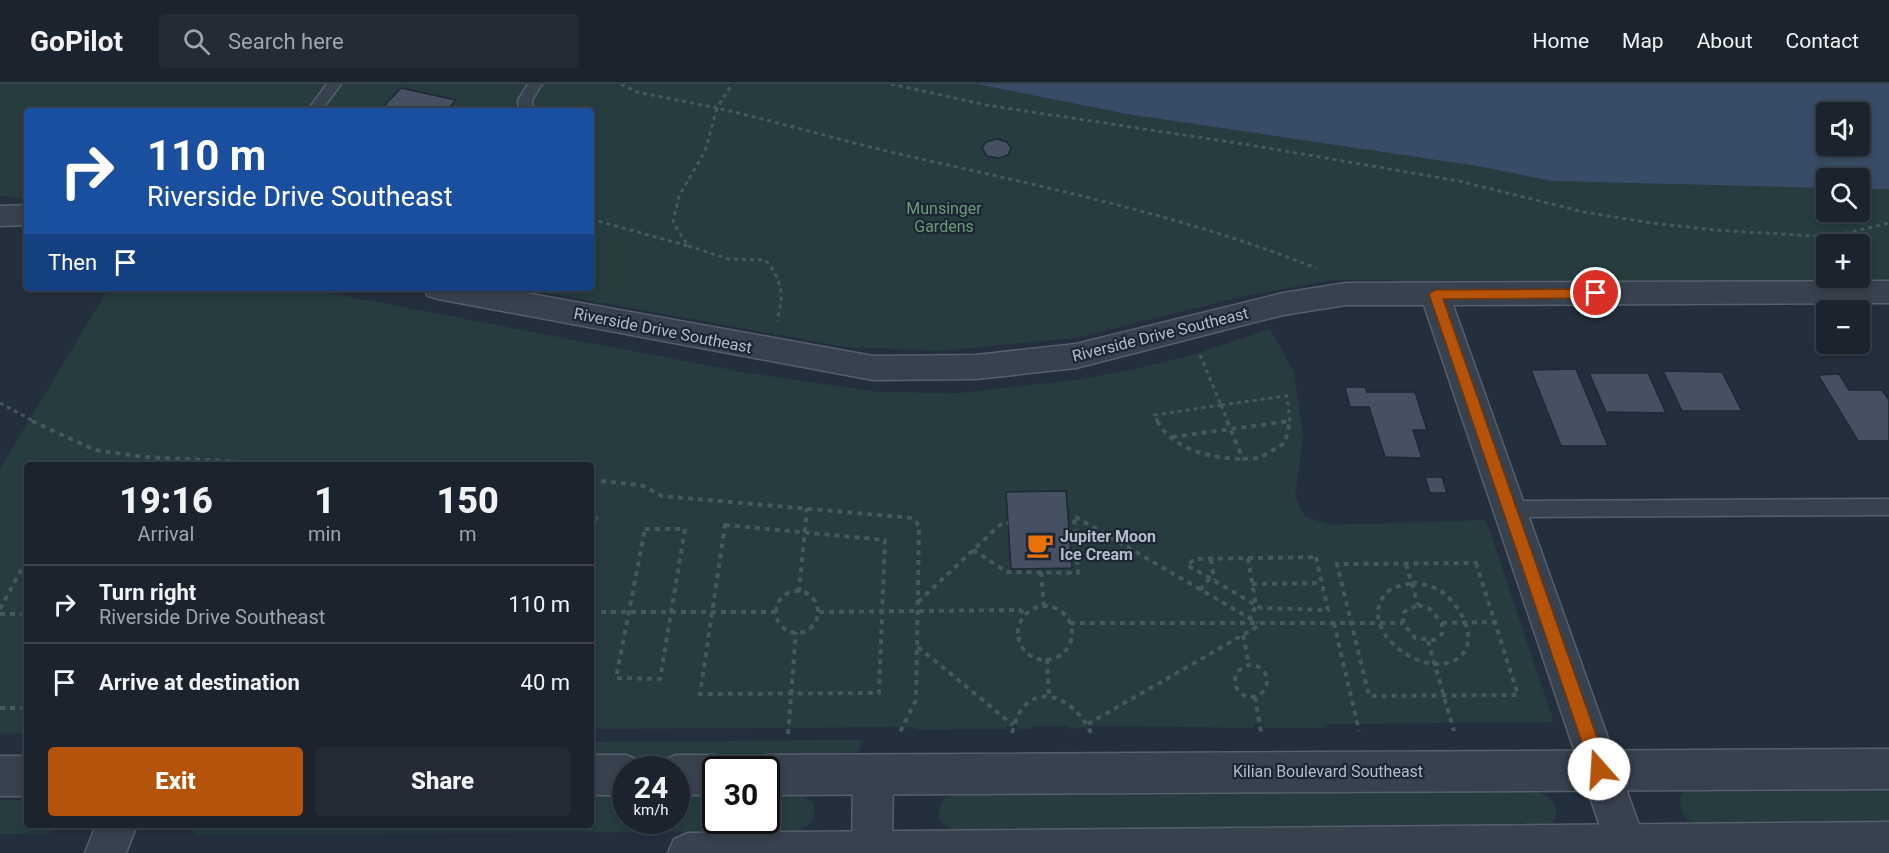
<!DOCTYPE html>
<meta charset="utf-8">
<style>
:root{--surface:#1b232e;--page:#242b36;--text:#f1f3f6;--muted:#a0a4aa;--line:#39404a;--accent:#b45309}
body{margin:0;font-family:Roboto,sans-serif;background:var(--page);color:var(--text);height:100vh;display:flex;flex-direction:column;font-size:22px;white-space:nowrap}
*{box-sizing:border-box;margin:0}
p{font-size:20px;color:var(--muted)}
.icon{flex:none;width:33px;height:33px;fill:none;stroke:currentColor;stroke-width:2;stroke-linecap:round;stroke-linejoin:round}
.map{position:relative;flex:1;overflow:hidden}
.drawer{position:absolute;left:24px;top:378px;width:570px;height:366px;display:flex;flex-direction:column;background:var(--surface);border-radius:6px;box-shadow:0 3px 9px #0003,0 0 0 2px var(--line)}
.drawer>*{flex:none}
.banner{position:absolute;left:24px;top:24px;width:570px;height:183px;border-radius:6px;box-shadow:0 3px 9px #0003,0 0 0 2px var(--line);background:#1a4fa0;color:#fff;overflow:hidden}
.fabs{position:absolute;left:1816px;top:18px;display:grid;gap:12px}
.fabs a{display:grid;place-items:center;width:54px;height:54px;border-radius:6px;background:var(--surface);box-shadow:0 3px 9px #0003,0 0 0 2px var(--line);font-size:30px}
.speed{position:absolute;left:612px;top:672px;display:flex;gap:12px;font-size:30px;font-weight:700;text-align:center}
.speed>*{display:grid;place-content:center;width:78px;height:78px;border-radius:50%;background:var(--surface);box-shadow:0 3px 9px #0003,0 0 0 2px var(--line);line-height:1}
.speed small{font-size:15px;font-weight:400}
.speed .limit{border:3px solid #111;border-radius:9px;background:#fff;color:#111}
.pin{position:absolute;display:grid;place-items:center;width:51px;height:51px;color:#fff;margin:-26px;border:3px solid #fff;border-radius:50%;box-shadow:0 2px 6px #0007}
.me{position:absolute;width:66px;margin:-33px;rotate:341deg;stroke-linejoin:round;filter:drop-shadow(0 0 4px #0008)}
.turn{display:flex;align-items:center;gap:21px;height:126px;padding:0 24px;font-size:27px}
.turn .icon{width:78px;height:78px;stroke-width:2.5}
.turn b{display:block;font-size:42px;line-height:51px}
.then{display:flex;align-items:center;height:57px;padding:0 24px;background:#0003;gap:12px;font-size:22px}
.eta{display:flex;justify-content:space-evenly;align-items:center;height:102px;text-align:center}
.eta b{font-size:36px;font-weight:800;line-height:42px}
.cta{display:flex;gap:12px;margin-top:auto;padding:12px 24px}
.cta a{flex:1;height:69px;border-radius:6px;background:var(--accent);color:#fff;font-size:24px;font-weight:800;line-height:69px;text-align:center}
.cta a+a{background:var(--page);color:var(--text)}
ul{padding:0;list-style:none}
li{display:flex;align-items:center;gap:18px;height:78px;padding:0 24px;border-top:2px solid var(--line)}
li div{flex:1}
li b{display:block;font-size:22px}
li em{font-style:normal}
header{display:flex;align-items:center;gap:36px;box-sizing:border-box;height:84px;padding:0 30px;background:var(--surface);border-bottom:2px solid var(--line)}
header strong{font-size:28px}
nav{display:flex;gap:33px;margin-inline-start:auto;font-size:21px}
.search{width:420px;height:54px;background:var(--page);display:flex;align-items:center;gap:15px;box-sizing:border-box;padding:0 21px;border-radius:6px;color:var(--muted);font-size:22px}
.map>svg:first-child{display:block}
.green{fill:#263c3f;fill-rule:evenodd}
.water{fill:#394c67;fill-rule:evenodd}
.building{fill:#455162;stroke:#1f2835;stroke-width:1.5}
.lines{fill:none;stroke-linecap:round;stroke-linejoin:round}
.service-casing{stroke:#565f6c;stroke-width:3}
.minor-casing{stroke:#565f6c;stroke-width:3}
.tertiary-casing{stroke:#565f6c;stroke-width:3}
.path-far1{stroke:#44595c;stroke-width:3;stroke-dasharray:4 4;stroke-linecap:butt}
.path{stroke:#44595c;stroke-width:4;stroke-dasharray:5 5;stroke-linecap:butt}
.service{fill:#38414e;fill-rule:evenodd}
.minor{fill:#38414e;fill-rule:evenodd}
.tertiary{fill:#38414e;fill-rule:evenodd}
.route{fill:#b45309;stroke:#753606;stroke-width:1.5}
.labels{text-anchor:middle;stroke-width:4.5;stroke-linejoin:round;paint-order:stroke}
.park-label{font-size:16px;fill:#6b9a76;stroke:#1d2633}
.street-label{font-size:16px;fill:#b4bcc9;stroke:#1d2633}
.poi-label{font-size:16px;font-weight:bold;fill:#b4bcc9;stroke:#1d2633;text-anchor:start}
</style>
<header>
<strong>GoPilot</strong>
<div class="search"><svg class="icon" aria-label="search" viewBox="0 0 24 24"><circle cx="10" cy="10" r="6"/><path d="M15 15l6 6"/></svg>Search here</div>
<nav><a>Home</a><a>Map</a><a>About</a><a>Contact</a></nav>
</header>
<div class="map">
<svg width="1889" height="769" viewBox="0 0 1889 769">
<rect width="100%" height="100%" fill="#242f3e"/>
<!-- green -->
<path class="green" d="M 0,0 L 976,0 L 1127,30 L 1477,82 L 1552,97 L 1827,104 L 1827,128 L 1860,128 L 1860,105 L 1889,105 L 1889,197 L 1611,200 L 1332,196 L 1245,212 L 1075,254 L 940,267 L 846,263 L 520,204 L 591,204 L 591,27 L 27,27 L 27,115 L 0,112 ZM 1827,160 L 1860,160 L 1860,194 L 1827,194 Z
M 109,204 L 303,204 L 748,289 L 879,308 L 959,309 L 1074,296 L 1131,286 L 1189,272 L 1270,245 L 1294,288 L 1303,352 L 1295,413 L 1305,433 L 1331,441 L 1486,436 L 1554,638 L 1323,640 L 1324,644 L 1265,644 L 1264,640 L 1254,640 L 1254,644 L 1097,642 L 1070,645 L 1069,642 L 1033,642 L 1031,645 L 1018,646 L 1018,642 L 1006,642 L 1006,645 L 914,646 L 914,643 L 591,645 L 591,381 L 27,381 L 27,649 L 0,650 L 0,384 Z
M 861,656 L 860,665 L 851,672 L 591,674 L 591,658 Z
M 1889,705 L 1889,741 L 1699,742 C 1684,736 1680,727 1680,712 L 1686,706 Z
M 1537,707 C 1552,713 1566,729 1549,741 L 952,746 L 940,737 L 938,728 L 945,714 L 952,711 Z
M 715,711 L 716,736 L 766,736 L 767,711 L 801,711 L 814,720 C 817,736 809,743 795,747 L 195,751 L 190,741 L 591,741 L 591,712 L 625,712 L 626,736 L 676,736 L 677,712 Z
M 0,716 L 27,716 L 27,741 L 61,741 L 46,750 L 0,750 Z"/>
<!-- water -->
<path class="water" d="M 976,0 L 1889,0 L 1889,105 L 1860,105 L 1860,94 L 1827,94 L 1827,104 L 1552,97 L 1477,82 L 1127,30 ZM 1827,28 L 1860,28 L 1860,62 L 1827,62 Z"/>
<!-- building -->
<path class="building" d="M 401,4 L 456,16 L 446,27 L 407,27 L 384,22 Z
M 997,55 L 1007,58 L 1011,64 L 1008,71 L 999,74 L 987,72 L 982,64 L 986,58 Z
M 1576,285 L 1608,362 L 1561,362 L 1531,286 Z
M 1663,287 L 1722,288 L 1742,327 L 1682,327 Z
M 1589,289 L 1648,289 L 1666,329 L 1606,328 Z
M 1839,290 L 1849,306 L 1882,306 L 1889,316 L 1889,357 L 1858,357 L 1818,291 Z
M 1345,303 L 1365,303 L 1367,308 L 1415,308 L 1427,346 L 1413,346 L 1422,374 L 1385,373 L 1369,323 L 1350,323 Z
M 1425,393 L 1442,393 L 1447,409 L 1430,409 Z
M 1066,407 L 1072,484 L 1011,485 L 1006,408 Z"/>
<g class="lines">
<defs>
<path id="service" d="M 327,0 L 341,0 L 321,27 L 307,27 Z
M 528,0 L 542,0 L 532,16 L 533,27 L 519,27 L 518,16 Z
M 1889,415 L 1889,431 L 1509,433 L 1502,431 L 1500,425 L 1502,419 L 1509,417 Z"/>
<path id="minor" d="M 27,121 L 27,141 L 0,142 L 0,122 Z
M 1889,197 L 1889,219 L 1453,221 L 1649,769 L 1609,769 L 1424,221 L 1346,221 L 1283,231 L 1076,284 L 976,295 L 873,296 L 438,215 L 428,212 L 423,204 L 498,204 L 873,272 L 976,271 L 1076,260 L 1283,209 L 1346,199 Z
M 873,671 L 887,677 L 893,691 L 892,769 L 852,769 L 853,691 L 859,677 Z
M 96,741 L 137,741 L 126,769 L 85,769 Z"/>
<path id="tertiary" d="M 1889,665 L 1889,705 L 766,711 L 766,686 L 749,686 L 752,677 L 766,671 Z
M 591,671 L 626,671 L 640,677 L 643,686 L 626,686 L 626,711 L 591,711 Z
M 676,671 L 716,671 L 730,677 L 733,686 L 716,686 L 716,711 L 676,711 L 676,686 L 659,686 L 662,677 Z
M 0,672 L 27,672 L 27,712 L 0,712 Z
M 1889,738 L 1889,769 L 668,769 L 674,755 L 688,749 Z"/>
</defs>
<!-- service casing -->
<use href="#service" class="service-casing"/>
<!-- minor casing -->
<use href="#minor" class="minor-casing"/>
<!-- tertiary casing -->
<use href="#tertiary" class="tertiary-casing"/>
<!-- path-far1 -->
<path class="path-far1" d="M 621,0 L 637,8 L 717,24 L 732,0
M 891,0 L 986,21 L 1250,61 L 1459,97 L 1584,128 L 1652,139 L 1714,146 L 1830,153 L 1889,139
M 591,135 L 688,162 L 673,138 L 679,112 L 705,67 L 717,24 C 782,39 846,58 912,73 C 1049,104 1185,132 1316,184
M 688,162 L 729,175 L 765,176 C 783,196 784,212 777,237
M 1200,271 L 1221,321
M 0,319 L 35,338
M 1221,321 L 1228,338
M 1221,321 L 1287,312 L 1290,338
M 1158,338 L 1154,331 L 1221,321
M 1282,338 L 1290,337"/>
<!-- path -->
<path class="path" d="M 32,337 L 95,366 L 144,373 L 308,381
M 1157,337 C 1175,367 1210,374 1243,375
M 1227,337 L 1243,375
M 1172,353 L 1290,337
M 1243,375 L 1260,374 L 1285,359 L 1290,337
M 161,381 L 165,374
M 591,396 L 641,401 L 662,412 L 913,434 L 919,442 L 916,616 L 899,650
M 591,428 L 597,428 L 591,456
M 725,441 L 885,456 L 879,609 L 700,610 Z
M 645,445 L 685,445 L 660,595 L 616,594 Z
M 973,466 L 1007,488 L 1078,489 L 1074,432 L 1258,539
M 1316,473 L 1328,526 L 1261,524 L 1187,481 L 1195,475 Z
M 1248,474 L 1256,522 L 1249,535
M 1211,475 L 1214,496
M 1476,479 L 1518,611 L 1369,612 L 1337,480 Z
M 1406,480 L 1418,521
M 1041,488 L 1044,524
M 1412,499 C 1423,500 1434,502 1442,508 C 1461,521 1484,563 1453,577 C 1415,594 1351,537 1390,506 C 1396,502 1405,501 1412,499 Z
M 1252,500 L 1322,499
M 1200,506 L 1210,494
M776 528a21 21 0 1 1 42 0a21 21 0 1 1-42 0Z
M 799,508 L 807,424
M 918,518 L 1002,439 L 1008,439
M 1418,521 L 1430,525 L 1442,539 L 1442,550 L 1434,556 L 1415,554 L 1403,539 L 1404,528 Z
M1018 549a27 27 0 1 1 54 0a27 27 0 1 1-54 0Z
M 0,525 L 27,475
M 591,528 L 776,528
M 819,528 L 1019,526 L 1026,530
M 0,530 L 27,530
M 1070,539 L 1403,539
M 1334,539 L 1359,647
M 1442,539 L 1495,538
M 1243,551 L 1249,581
M 1428,557 L 1454,647
M 918,563 L 1013,641
M 1047,575 L 1049,612
M1235 597a16 16 0 1 1 32 0a16 16 0 1 1-32 0Z
M 1255,613 L 1261,648
M 0,624 L 27,624
M 1088,640 L 1262,540
M 1012,649 C 1024,594 1071,607 1091,649
M 788,650 L 796,548"/>
<!-- service -->
<use href="#service" class="service"/>
<!-- minor -->
<use href="#minor" class="minor"/>
<!-- tertiary -->
<use href="#tertiary" class="tertiary"/>
</g>
<!-- route -->
<path class="route" d="M 1596,205 L 1602,209 L 1596,214 L 1443,215 L 1608,685 L 1605,691 L 1599,693 L 1594,691 L 1591,685 L 1429,210 L 1435,206 Z"/>
<!-- icons -->
<defs>
<symbol id="cafe-bare" viewBox="-9 -9 18 18"><path d="M-5.5-4.5H6V0H3Q3 3.5 0 3.5H-2.5Q-5.5 3.5-5.5 0ZM3-3.2v2h1.7v-2ZM-6 4.5H4V6H-6Z" fill="#e8710a" stroke="#1d2633" stroke-width="2.5" paint-order="stroke"/></symbol>
</defs>
<g fill-rule="evenodd">
<use href="#cafe-bare" x="1021" y="442" width="38" height="38"/>
</g>
<g class="labels">
<!-- park labels -->
<g class="park-label">
<text x="944" y="130">Munsinger<tspan x="944" dy="18">Gardens</tspan></text>
</g>
<!-- street labels -->
<g class="street-label">
<text transform="translate(663 246) rotate(11)" y="6">Riverside Drive Southeast</text>
<text transform="translate(1160 250) rotate(-14)" y="6">Riverside Drive Southeast</text>
<text x="1328" y="693">Kilian Boulevard Southeast</text>
</g>
<!-- poi labels -->
<g class="poi-label">
<text x="1060" y="458">Jupiter Moon<tspan x="1060" dy="18">Ice Cream</tspan></text>
</g>
</g>
</svg>
<div class="fabs">
<a><svg class="icon" aria-label="sound" viewBox="0 0 24 24"><path d="M4 9h4l5-4v14l-5-4H4zM17 9q2 3 0 6"/></svg></a>
<a><svg class="icon" aria-label="search" viewBox="0 0 24 24"><circle cx="10" cy="10" r="6"/><path d="M15 15l6 6"/></svg></a>
<a>+</a>
<a>−</a>
</div>
<div class="speed"><div>24<small>km/h</small></div><div class="limit">30</div></div>
<div class="pin" style="left:1596px;top:209px;background:#d93025"><svg class="icon" aria-label="arrive" viewBox="0 0 24 24"><path d="M6 21V4h12l-3 4 3 4H6"/></svg></div>
<svg class="me" style="left:1599px;top:685px" viewBox="-20 -20 40 40"><circle r="19" fill="#fff"/><path d="M0-13L10 11 0 6-10 11z" fill="#b45309"/></svg>
<div class="banner">
<div class="turn"><svg class="icon" aria-label="right" viewBox="0 0 24 24"><path d="M7 20v-9h11M14 6l5 5-5 5"/></svg><div><b>110 m</b>Riverside Drive Southeast</div></div>
<div class="then">Then<svg class="icon" aria-label="arrive" viewBox="0 0 24 24"><path d="M6 21V4h12l-3 4 3 4H6"/></svg></div>
</div>
<section class="drawer">
<div class="eta">
<div><b>19:16</b><p>Arrival</p></div>
<div><b>1</b><p>min</p></div>
<div><b>150</b><p>m</p></div>
</div>
<ul>
<li><svg class="icon" aria-label="right" viewBox="0 0 24 24"><path d="M7 20v-9h11M14 6l5 5-5 5"/></svg><div><b>Turn right</b><p>Riverside Drive Southeast</p></div><em>110 m</em></li>
<li><svg class="icon" aria-label="arrive" viewBox="0 0 24 24"><path d="M6 21V4h12l-3 4 3 4H6"/></svg><div><b>Arrive at destination</b></div><em>40 m</em></li>
</ul>
<div class="cta"><a>Exit</a><a>Share</a></div>
</section>
</div>
